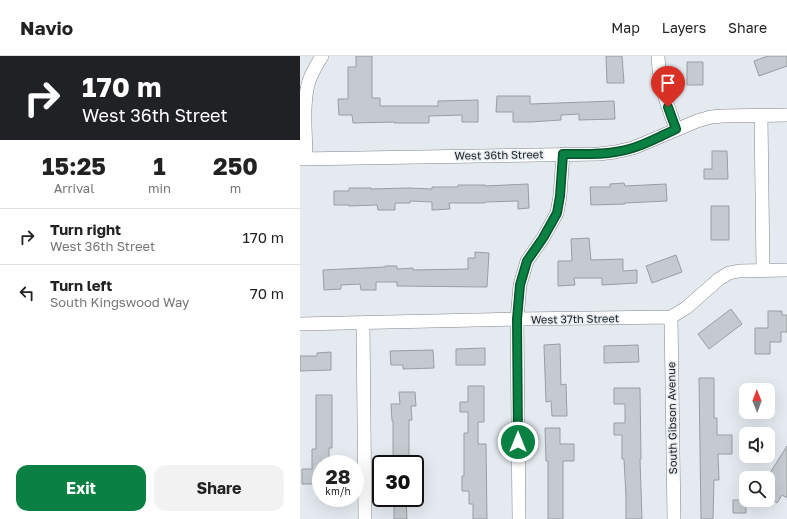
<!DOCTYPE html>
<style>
:root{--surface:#fff;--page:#f2f2f2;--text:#222;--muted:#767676;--line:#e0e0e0;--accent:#0b8043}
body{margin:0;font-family:"Golos Text",sans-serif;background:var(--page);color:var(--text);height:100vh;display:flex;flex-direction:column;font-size:15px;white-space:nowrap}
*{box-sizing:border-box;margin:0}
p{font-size:13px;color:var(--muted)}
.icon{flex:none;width:22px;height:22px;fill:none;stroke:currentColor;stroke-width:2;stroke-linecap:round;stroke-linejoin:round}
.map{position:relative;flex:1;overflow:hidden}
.details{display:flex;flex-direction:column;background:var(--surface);width:300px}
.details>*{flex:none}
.top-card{background:#202124;color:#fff;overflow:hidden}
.needle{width:26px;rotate:359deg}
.tools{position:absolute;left:439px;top:327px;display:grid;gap:8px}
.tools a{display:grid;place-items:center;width:36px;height:36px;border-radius:8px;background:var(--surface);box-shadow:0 4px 16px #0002;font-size:20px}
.speed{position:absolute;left:12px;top:399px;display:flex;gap:8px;font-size:20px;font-weight:700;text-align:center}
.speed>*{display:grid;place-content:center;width:52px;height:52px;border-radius:50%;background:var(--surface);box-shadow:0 4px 16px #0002;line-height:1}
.speed small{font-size:10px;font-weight:400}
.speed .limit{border:2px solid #111;border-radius:6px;background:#fff;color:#111}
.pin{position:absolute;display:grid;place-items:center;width:34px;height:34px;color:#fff;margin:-41px -17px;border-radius:50% 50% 50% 0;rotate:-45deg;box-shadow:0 0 4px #0007}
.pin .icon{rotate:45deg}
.me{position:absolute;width:44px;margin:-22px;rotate:0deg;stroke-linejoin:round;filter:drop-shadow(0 0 3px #0008)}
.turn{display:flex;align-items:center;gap:14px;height:84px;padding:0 16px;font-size:18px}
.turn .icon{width:52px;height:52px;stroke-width:2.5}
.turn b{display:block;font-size:28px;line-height:34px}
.eta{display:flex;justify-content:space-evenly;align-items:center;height:68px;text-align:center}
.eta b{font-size:24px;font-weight:700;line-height:28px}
.cta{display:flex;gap:8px;margin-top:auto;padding:8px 16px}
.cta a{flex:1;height:46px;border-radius:12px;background:var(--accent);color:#fff;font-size:16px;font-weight:700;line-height:46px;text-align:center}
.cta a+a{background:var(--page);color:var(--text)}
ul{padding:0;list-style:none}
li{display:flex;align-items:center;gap:12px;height:56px;padding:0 16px;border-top:1px solid var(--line)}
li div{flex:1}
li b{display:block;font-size:15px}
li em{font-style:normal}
header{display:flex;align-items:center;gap:24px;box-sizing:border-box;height:56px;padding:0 20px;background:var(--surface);border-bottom:1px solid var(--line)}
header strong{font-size:19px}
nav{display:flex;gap:22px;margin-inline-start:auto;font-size:14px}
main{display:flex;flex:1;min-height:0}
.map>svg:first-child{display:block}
.building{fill:#c5cad0;stroke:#999ea3}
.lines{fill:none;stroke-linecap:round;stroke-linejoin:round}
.minor-casing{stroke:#82878c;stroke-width:14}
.minor{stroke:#fff;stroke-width:13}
.route-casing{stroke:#07532c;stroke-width:10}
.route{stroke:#0b8043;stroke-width:7}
.labels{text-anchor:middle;stroke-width:3;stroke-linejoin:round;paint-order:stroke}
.street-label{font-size:11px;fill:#202224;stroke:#e4eaf0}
</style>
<header>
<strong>Navio</strong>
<nav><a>Map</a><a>Layers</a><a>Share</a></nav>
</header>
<main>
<section class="details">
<div class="top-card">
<div class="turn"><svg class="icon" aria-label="right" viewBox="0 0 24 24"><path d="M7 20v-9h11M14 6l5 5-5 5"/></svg><div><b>170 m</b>West 36th Street</div></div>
</div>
<div class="eta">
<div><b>15:25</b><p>Arrival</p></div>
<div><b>1</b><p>min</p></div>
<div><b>250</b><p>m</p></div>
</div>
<ul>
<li><svg class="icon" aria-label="right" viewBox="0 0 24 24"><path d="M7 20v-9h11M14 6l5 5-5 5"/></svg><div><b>Turn right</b><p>West 36th Street</p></div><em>170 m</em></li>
<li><svg class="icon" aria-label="left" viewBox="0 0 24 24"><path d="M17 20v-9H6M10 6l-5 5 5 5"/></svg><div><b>Turn left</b><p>South Kingswood Way</p></div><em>70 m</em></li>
</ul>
<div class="cta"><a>Exit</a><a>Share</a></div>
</section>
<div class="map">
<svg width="487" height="463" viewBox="0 0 487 463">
<rect width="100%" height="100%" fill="#e4eaf0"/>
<!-- building -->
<path class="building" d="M 56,0 L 72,0 L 72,42 L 80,42 L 80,50 L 138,50 L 138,45 L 178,44 L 178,66 L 162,66 L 162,59 L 129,60 L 129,67 L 94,67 L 94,66 L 53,67 L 52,59 L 39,59 L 38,43 L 48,43 L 48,11 L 56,11 Z
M 306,0 L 322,0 L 324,27 L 307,27 Z
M 468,0 L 487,0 L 487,10 L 459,20 L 454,5 Z
M 387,6 L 403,6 L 403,29 L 387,29 Z
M 197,40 L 230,40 L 230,48 L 314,45 L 315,63 L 279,64 L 279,58 L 261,59 L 261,64 L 230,66 L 213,66 L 213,56 L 196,56 Z
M 412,95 L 427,95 L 428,123 L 404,123 L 404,113 L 412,113 Z
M 324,127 L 325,130 L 366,128 L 367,145 L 325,147 L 325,148 L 291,149 L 290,131 L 310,131 L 310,128 Z
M 228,128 L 229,152 L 218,153 L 218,145 L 185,146 L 185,147 L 149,147 L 150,153 L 132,154 L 132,146 L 110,145 L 110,147 L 95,147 L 95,154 L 78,154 L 77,149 L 49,150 L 49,149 L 34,149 L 34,135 L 49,135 L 49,132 L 71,132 L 71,133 L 109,132 L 132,133 L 132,131 L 158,131 L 158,129 L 185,129 L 185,130 Z
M 411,150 L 429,150 L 429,184 L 411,184 Z
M 289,182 L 291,204 L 323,203 L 323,215 L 337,214 L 337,227 L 302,229 L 302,222 L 274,222 L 275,229 L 258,230 L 258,205 L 272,205 L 271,183 Z
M 175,196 L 189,197 L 187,231 L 97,230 L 97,226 L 76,226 L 76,234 L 61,234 L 60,228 L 41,229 L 41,233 L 24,234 L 23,214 L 85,211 L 85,210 L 97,210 L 97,213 L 113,212 L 113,214 L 168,213 L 168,202 L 175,202 Z
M 376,199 L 382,216 L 352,227 L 346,210 Z
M 431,253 L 442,268 L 409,293 L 398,278 Z
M 468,255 L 482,255 L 482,259 L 487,259 L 487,276 L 481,276 L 481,286 L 470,286 L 470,298 L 455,298 L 455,272 L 468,272 Z
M 260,288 L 261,329 L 266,328 L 267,360 L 252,360 L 251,345 L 246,346 L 244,289 Z
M 338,289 L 339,306 L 304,307 L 304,290 Z
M 185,292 L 185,309 L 156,309 L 156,293 Z
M 133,294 L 134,312 L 103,313 L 103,309 L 91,309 L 90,295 Z
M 31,296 L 31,314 L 0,315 L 0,300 L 17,300 L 17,297 Z
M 399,322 L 414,322 L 414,362 L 417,362 L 417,379 L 432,379 L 432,398 L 418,398 L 419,424 L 414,424 L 413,463 L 401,463 Z
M 168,330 L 184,330 L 184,366 L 178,366 L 178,388 L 186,388 L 187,463 L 173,463 L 173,448 L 169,448 L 169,435 L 162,435 L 162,420 L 164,420 L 164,377 L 168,377 L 168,356 L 160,356 L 160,346 L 168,346 Z
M 314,332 L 340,332 L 341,403 L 340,403 L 342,463 L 326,463 L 326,441 L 324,403 L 322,403 L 322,379 L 314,379 L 314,367 L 325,367 L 325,348 L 314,348 Z
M 99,336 L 115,336 L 116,350 L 111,350 L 112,364 L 109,364 L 109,405 L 93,405 L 93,365 L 92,365 L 91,348 L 100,348 Z
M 16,339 L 32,339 L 32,392 L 29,392 L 29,405 L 21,405 L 21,428 L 2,428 L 2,413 L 12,413 L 12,393 L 16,393 Z
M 245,372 L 260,372 L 260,388 L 274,388 L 274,405 L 263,405 L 263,463 L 248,463 L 248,405 L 246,405 Z
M 487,390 L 487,442 L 482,439 L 477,447 L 468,441 L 468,420 Z
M 94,442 L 106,442 L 107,463 L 94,463 Z
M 433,444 L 446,444 L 446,457 L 433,457 Z"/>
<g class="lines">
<defs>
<path id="minor" d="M 358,0 C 359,28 367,48 376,73
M 461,60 L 463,214
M 0,103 L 299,98 L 315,96 L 333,92 L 397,65 L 411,61 L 423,60 L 487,59
M 6,103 C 6,79 2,48 9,25 C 12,16 17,8 22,0
M 371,261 L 374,463
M 63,267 L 65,463
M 0,268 L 217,263 L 371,261 L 386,252 L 419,223 L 429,217 L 439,215 L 487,214
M 219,463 L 217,263 L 220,229 L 227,205 L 243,182 L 257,157 L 260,140 L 263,98"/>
</defs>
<!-- minor casing -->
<use href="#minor" class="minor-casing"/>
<!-- minor -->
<use href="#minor" class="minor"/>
</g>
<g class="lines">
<defs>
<path id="route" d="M 218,386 L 217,263 L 220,229 L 227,205 L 243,182 L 257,157 L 260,140 L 263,98 C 280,98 298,99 315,96 C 337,93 357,82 376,73 L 368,51"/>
</defs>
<!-- route casing -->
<use href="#route" class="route-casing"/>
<!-- route -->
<use href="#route" class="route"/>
</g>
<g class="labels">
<!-- street labels -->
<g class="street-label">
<text transform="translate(199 99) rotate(-1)" y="4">West 36th Street</text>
<text transform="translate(275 263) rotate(-1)" y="4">West 37th Street</text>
<text transform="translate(372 362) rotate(-91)" y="4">South Gibson Avenue</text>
</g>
</g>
</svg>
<div class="tools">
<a><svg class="needle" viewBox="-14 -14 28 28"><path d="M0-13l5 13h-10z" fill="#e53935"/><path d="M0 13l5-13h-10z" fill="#767676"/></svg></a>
<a><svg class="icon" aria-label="sound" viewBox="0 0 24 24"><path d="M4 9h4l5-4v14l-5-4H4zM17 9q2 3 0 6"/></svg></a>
<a><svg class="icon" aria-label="search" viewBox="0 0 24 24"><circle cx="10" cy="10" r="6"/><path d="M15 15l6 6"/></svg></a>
</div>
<div class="speed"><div>28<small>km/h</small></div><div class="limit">30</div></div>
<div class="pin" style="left:368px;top:51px;background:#d93025"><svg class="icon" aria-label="arrive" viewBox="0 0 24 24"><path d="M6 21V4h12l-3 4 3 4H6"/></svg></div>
<svg class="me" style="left:218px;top:386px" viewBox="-20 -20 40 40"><circle r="17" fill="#0b8043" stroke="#fff" stroke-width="3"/><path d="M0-11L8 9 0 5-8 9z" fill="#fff"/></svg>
</div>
</main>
